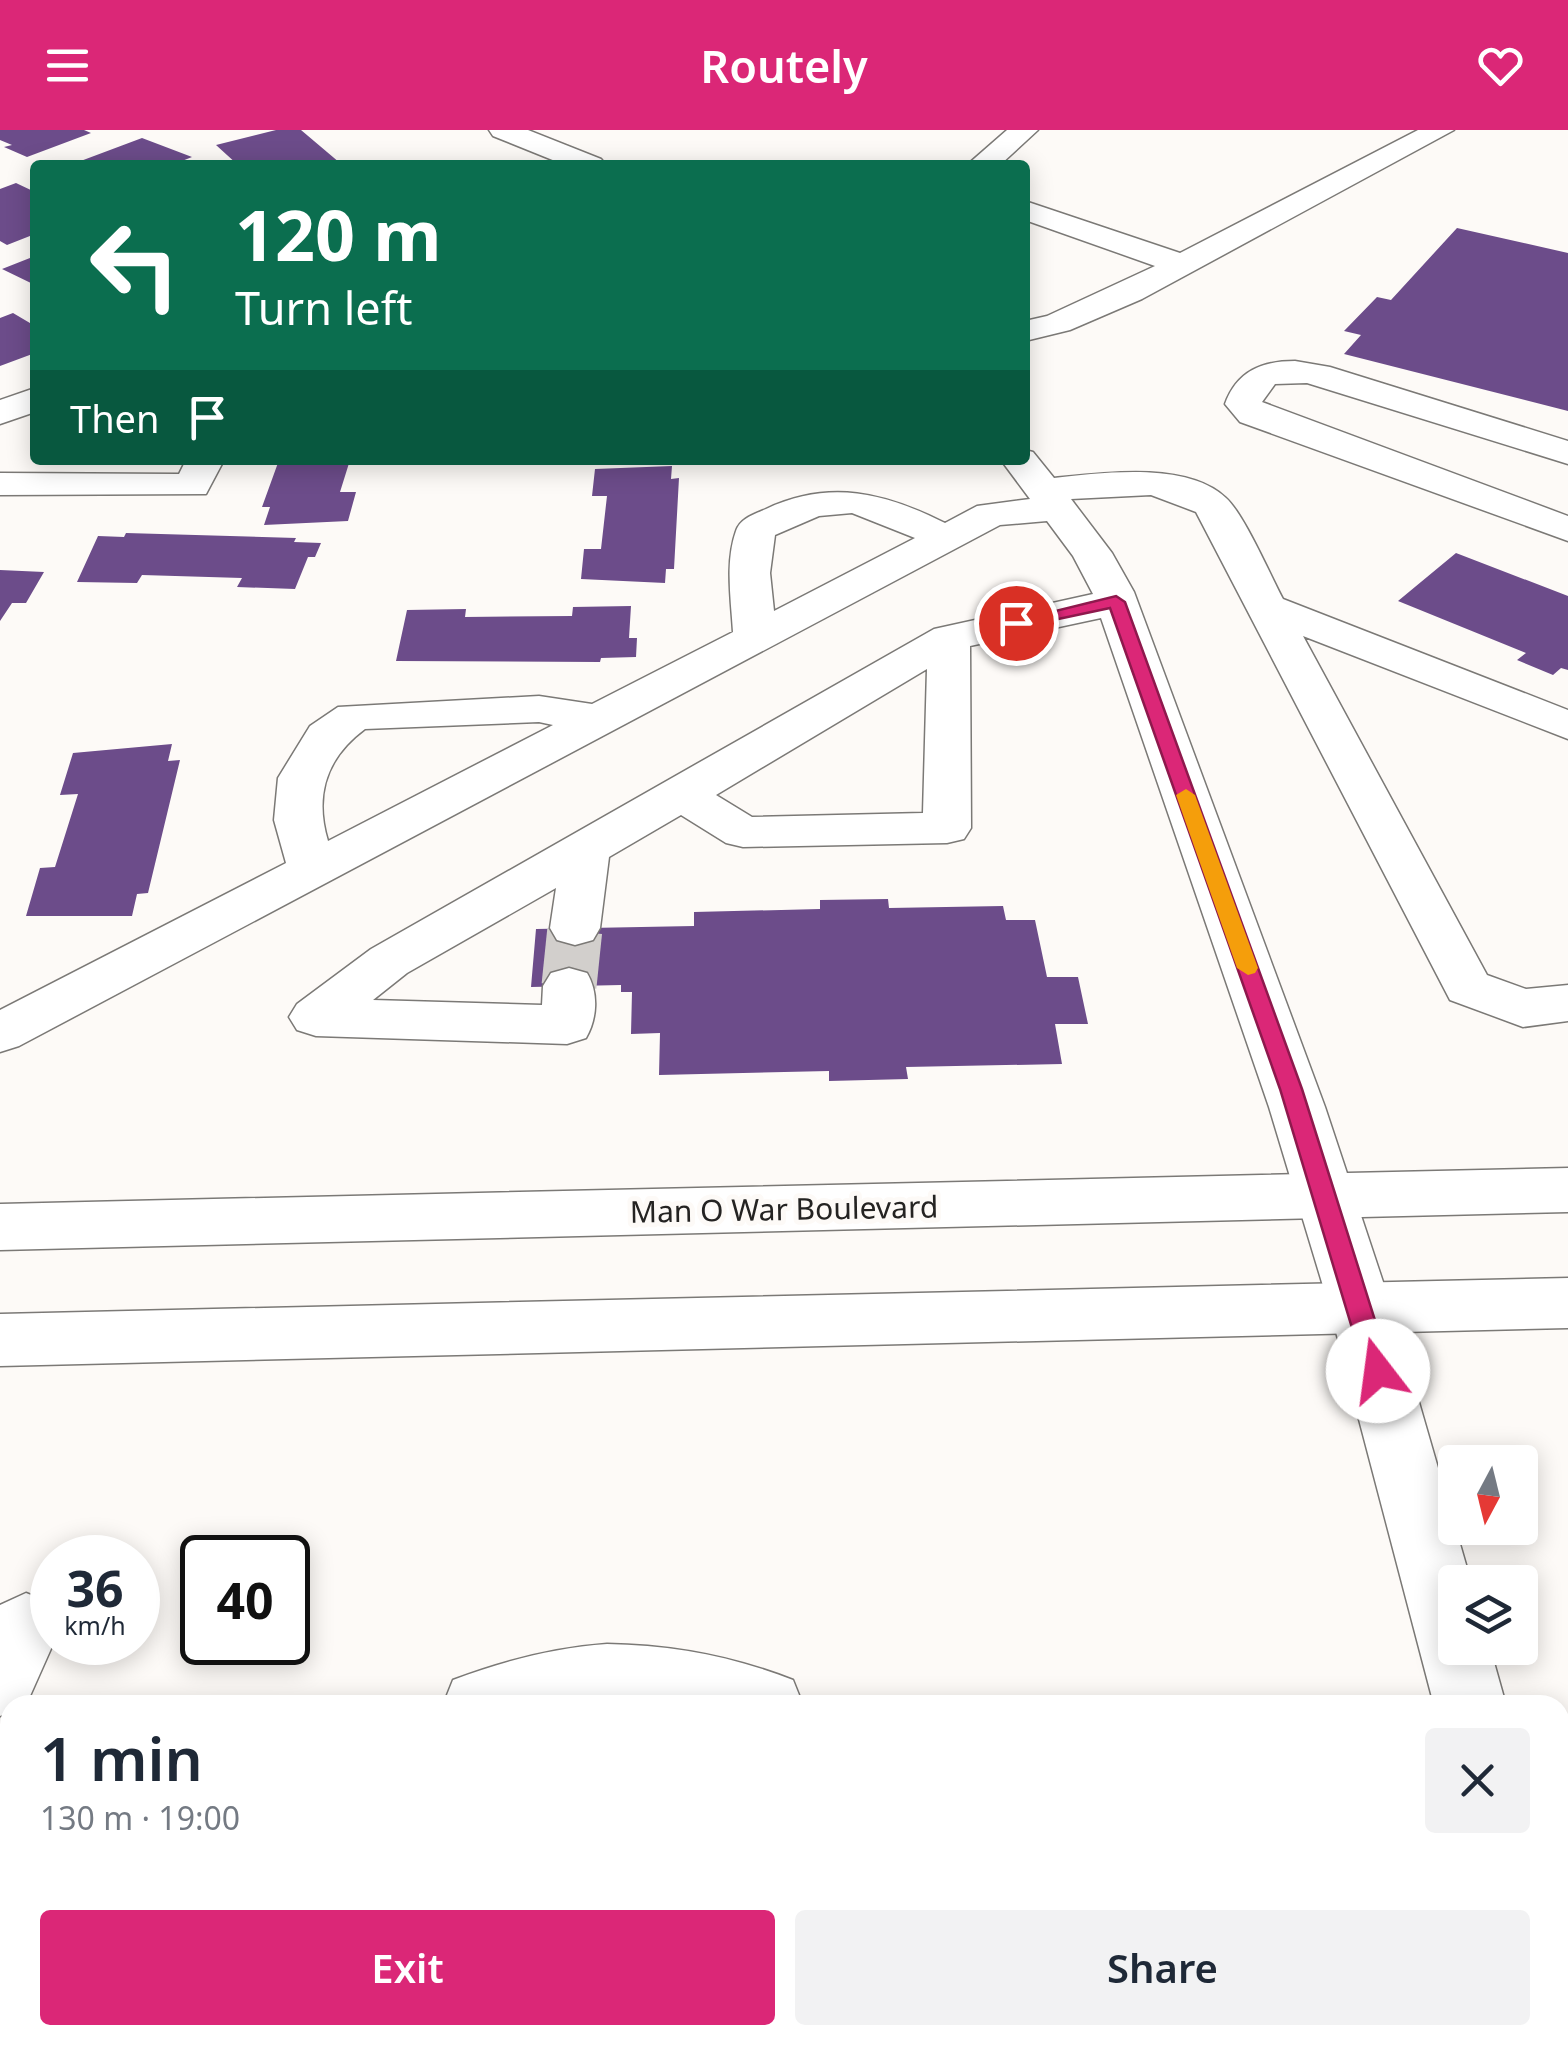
<!DOCTYPE html>
<meta charset="utf-8">
<style>
:root{--surface:#fff;--page:#f2f2f3;--text:#1f2937;--muted:#747a83;--accent:#db2777}
body{margin:0;font-family:"Noto Sans",sans-serif;background:var(--page);color:var(--text);height:100vh;display:flex;flex-direction:column;font-size:38px;white-space:nowrap}
*{box-sizing:border-box;margin:0}
p{font-size:32px;color:var(--muted)}
.icon{flex:none;width:55px;height:55px;fill:none;stroke:currentColor;stroke-width:2;stroke-linecap:round;stroke-linejoin:round}
.map{position:relative;flex:1;overflow:hidden}
.details{position:absolute;left:0px;top:1565px;width:1570px;height:350px;display:flex;flex-direction:column;background:var(--surface);border-radius:30px 30px 0 0;box-shadow:0 5px 25px #0003}
.details>*{flex:none}
.hud{position:absolute;left:30px;top:30px;width:1000px;height:305px;border-radius:10px;box-shadow:0 5px 25px #0003;background:#0b6e4f;color:#fff;overflow:hidden}
.needle{width:65px;rotate:187deg}
.fabs{position:absolute;left:1438px;top:1315px;display:grid;gap:20px}
.fabs a{display:grid;place-items:center;width:100px;height:100px;border-radius:10px;background:var(--surface);box-shadow:0 5px 25px #0003;font-size:50px}
.speed{position:absolute;left:30px;top:1405px;display:flex;gap:20px;font-size:50px;font-weight:700;text-align:center}
.speed>*{display:grid;place-content:center;width:130px;height:130px;border-radius:50%;background:var(--surface);box-shadow:0 5px 25px #0003;line-height:1}
.speed small{font-size:25px;font-weight:400}
.speed .limit{border:5px solid #111;border-radius:15px;background:#fff;color:#111}
.pin{position:absolute;display:grid;place-items:center;width:85px;height:85px;color:#fff;margin:-42px;border:5px solid #fff;border-radius:50%;box-shadow:0 2px 10px #0007}
.me{position:absolute;width:110px;margin:-55px;rotate:345deg;stroke-linejoin:round;filter:drop-shadow(0 0 8px #0008)}
.turn{display:flex;align-items:center;gap:35px;height:210px;padding:0 40px;font-size:45px}
.turn .icon{width:130px;height:130px;stroke-width:2.5}
.turn b{display:block;font-size:70px;line-height:85px}
.then{display:flex;align-items:center;height:95px;padding:0 40px;background:#0003;gap:20px;font-size:38px}
.round{display:grid;place-items:center;flex:none;width:105px;height:105px;border-radius:10px;background:var(--page)}
.overview{display:flex;align-items:center;justify-content:space-between;height:170px;padding:0 40px}
h1{font-size:60px;font-weight:600;line-height:75px}
.cta{display:flex;gap:20px;margin-top:auto;padding:20px 40px}
.cta a{flex:1;height:115px;border-radius:10px;background:var(--accent);color:#fff;font-size:40px;font-weight:600;line-height:115px;text-align:center}
.cta a+a{background:var(--page);color:var(--text)}
header{display:flex;justify-content:space-between;align-items:center;height:130px;padding:0 40px;background:var(--accent);color:#fff;font-size:45px;font-weight:600}
.map>svg:first-child{display:block}
.building{fill:#6c4c8a}
.lines{fill:none;stroke-linecap:round;stroke-linejoin:round}
.minor-tunnel{stroke:#d2cfcc;stroke-width:55;stroke-dasharray:55 28;stroke-linecap:butt}
.minor-casing{stroke:#7b7976;stroke-width:3}
.major-casing{stroke:#7b7976;stroke-width:3}
.minor{fill:#fff;fill-rule:evenodd}
.major{fill:#fff;fill-rule:evenodd}
.route{fill:#db2777;stroke:#8e194d;stroke-width:2.5}
.slow{fill:#f59e0b}
.labels{text-anchor:middle;stroke-width:10;stroke-linejoin:round;paint-order:stroke}
.street-label{font-size:30px;fill:#242322;stroke:#fdfaf7}
</style>
<header><svg class="icon" aria-label="menu" viewBox="0 0 24 24"><path d="M4 6h16M4 12h16M4 18h16"/></svg>Routely<svg class="icon" aria-label="heart" viewBox="0 0 24 24"><path d="M12 20l-8-8c-3-5 5-10 8-4 3-6 11-1 8 4z"/></svg></header>
<div class="map">
<svg width="1568" height="1915" viewBox="0 0 1568 1915">
<rect width="100%" height="100%" fill="#fdfaf7"/>
<!-- building -->
<path class="building" d="M 0,0 L 84,0 L 91,3 L 27,27 L 4,17 L 12,15 L 0,10 Z
M 276,0 L 301,0 L 340,33 L 238,35 L 216,15 Z
M 142,8 L 192,27 L 172,35 L 70,35 Z
M 16,53 L 35,62 L 35,104 L 7,115 L 0,111 L 0,59 Z
M 1457,98 L 1568,123 L 1568,281 L 1344,224 L 1361,205 L 1344,201 L 1377,167 L 1391,170 Z
M 35,126 L 35,155 L 2,139 Z
M 13,183 L 35,196 L 35,223 L 0,236 L 0,188 Z
M 279,330 L 350,330 L 340,362 L 356,362 L 348,391 L 264,395 L 270,377 L 262,377 Z
M 672,336 L 671,349 L 679,348 L 674,439 L 666,439 L 665,453 L 581,449 L 584,419 L 601,419 L 607,366 L 592,366 L 595,339 Z
M 126,403 L 296,408 L 294,412 L 321,413 L 315,427 L 308,427 L 295,459 L 237,457 L 242,448 L 142,445 L 137,453 L 77,452 L 98,406 L 124,407 Z
M 1456,423 L 1568,466 L 1568,540 L 1561,538 L 1553,545 L 1517,530 L 1526,523 L 1398,471 Z
M 0,440 L 44,442 L 26,473 L 12,473 L 0,491 Z
M 631,476 L 629,508 L 637,508 L 636,527 L 601,528 L 600,532 L 396,531 L 407,480 L 466,479 L 465,487 L 572,486 L 573,477 Z
M 172,614 L 168,631 L 180,630 L 148,763 L 137,764 L 132,786 L 26,786 L 40,738 L 55,737 L 78,664 L 60,665 L 73,623 Z
M 888,769 L 889,778 L 1003,776 L 1006,790 L 1035,790 L 1047,847 L 1078,847 L 1088,894 L 1055,894 L 1062,934 L 906,937 L 908,949 L 829,951 L 829,941 L 659,945 L 660,903 L 631,904 L 632,862 L 621,862 L 621,855 L 531,857 L 536,799 L 694,796 L 694,782 L 820,779 L 820,770 Z
M 520,1905 L 910,1905 L 899,1915 L 518,1915 Z"/>
<g class="lines">
<!-- minor-tunnel -->
<path class="minor-tunnel" d="M 569,856 L 575,798"/>
<defs>
<path id="minor" d="M 489,0 L 528,0 L 601,29 L 606,35 L 565,35 L 493,6 Z
M 1007,0 L 1038,0 L 1000,35 L 967,35 Z
M 1418,0 L 1454,0 L 1142,169 L 1070,200 L 1025,211 L 1025,191 L 1047,186 L 1155,136 L 1025,90 L 1025,71 L 1180,123 Z
M 1295,231 L 1330,237 L 1568,311 L 1568,334 L 1307,253 L 1275,254 L 1262,272 L 1568,386 L 1568,411 L 1240,292 L 1225,274 C 1237,241 1262,231 1295,231 Z
M 35,258 L 35,282 L 0,294 L 0,270 Z
M 1025,320 L 1033,322 L 1054,348 C 1102,343 1187,331 1226,368 C 1244,384 1270,445 1283,469 L 1568,580 L 1568,609 L 1303,506 L 1487,845 L 1526,859 L 1568,855 L 1568,891 L 1523,897 L 1450,870 L 1196,382 L 1151,365 L 1071,369 L 1112,423 L 1134,462 L 1325,977 L 1392,1179 L 1471,1452 L 1455,1452 L 1455,1518 L 1490,1518 L 1506,1575 L 1434,1575 L 1330,1179 L 1269,977 L 1101,488 L 970,516 L 971,698 L 964,709 L 947,713 L 743,717 L 726,713 L 681,685 L 609,727 L 600,798 L 593,810 L 575,815 L 557,810 L 550,798 L 556,758 L 407,843 L 373,870 L 542,875 L 543,856 L 551,843 L 569,838 L 587,843 C 599,863 597,889 586,908 L 567,914 L 316,906 L 297,900 L 289,887 L 297,874 L 371,819 L 934,499 L 1093,464 L 1073,426 L 1047,391 L 1000,395 L 19,916 L 0,922 L 0,880 L 286,733 L 274,690 L 278,648 L 310,596 L 338,577 L 539,566 L 592,574 L 733,502 C 731,469 725,432 736,401 C 740,388 755,384 766,379 C 830,349 885,363 945,393 L 977,376 L 1030,369 L 1001,330 L 1025,330 ZM 852,383 L 915,408 L 774,481 L 770,443 L 775,405 L 819,386 ZM 927,539 L 923,683 L 752,687 L 716,665 ZM 539,592 L 553,595 L 328,711 C 314,665 327,627 365,599 Z
M 186,330 L 224,330 L 206,364 L 0,365 L 0,343 L 179,344 Z
M 26,1463 L 51,1473 L 54,1512 L 26,1575 L 10,1575 L 10,1582 L 0,1586 L 0,1475 Z
M 607,1514 C 672,1515 732,1526 793,1550 L 803,1575 L 443,1575 L 453,1550 C 503,1531 553,1518 607,1514 Z
M 1560,1841 L 1568,1844 L 1568,1915 L 1530,1915 L 1526,1905 L 1560,1905 Z
M 113,1905 L 196,1905 L 192,1915 L 109,1915 Z
M 1110,1905 L 1193,1905 L 1197,1915 L 1114,1915 Z"/>
<path id="major" d="M 1568,1038 L 1568,1082 L 0,1120 L 0,1074 Z
M 1568,1148 L 1568,1198 L 0,1236 L 0,1184 Z"/>
</defs>
<!-- minor casing -->
<use href="#minor" class="minor-casing"/>
<!-- major casing -->
<use href="#major" class="major-casing"/>
<!-- minor -->
<use href="#minor" class="minor"/>
<!-- major -->
<use href="#major" class="major"/>
</g>
<!-- route -->
<path class="route" d="M 1116,466 L 1125,472 L 1302,959 L 1391,1241 L 1378,1252 L 1365,1241 L 1280,959 L 1110,478 L 1016,498 L 1007,493 Z"/>
<!-- slow -->
<path class="slow" d="M 1186,659 L 1195,665 L 1258,838 L 1255,843 L 1248,845 L 1237,838 L 1176,665 Z"/>
<g class="labels">
<!-- street labels -->
<g class="street-label">
<text transform="translate(784 1080) rotate(-1)" y="10">Man O War Boulevard</text>
</g>
</g>
</svg>
<div class="fabs">
<a><svg class="needle" viewBox="-14 -14 28 28"><path d="M0-13l5 13h-10z" fill="#e53935"/><path d="M0 13l5-13h-10z" fill="#747a83"/></svg></a>
<a><svg class="icon" aria-label="layers" viewBox="0 0 24 24"><path d="M12 4l9 5-9 5-9-5zM3 14l9 5 9-5"/></svg></a>
</div>
<div class="speed"><div>36<small>km/h</small></div><div class="limit">40</div></div>
<div class="pin" style="left:1016px;top:493px;background:#d93025"><svg class="icon" aria-label="arrive" viewBox="0 0 24 24"><path d="M6 21V4h12l-3 4 3 4H6"/></svg></div>
<svg class="me" style="left:1378px;top:1241px" viewBox="-20 -20 40 40"><circle r="19" fill="#fff"/><path d="M0-13L10 11 0 6-10 11z" fill="#db2777"/></svg>
<div class="hud">
<div class="turn"><svg class="icon" aria-label="left" viewBox="0 0 24 24"><path d="M17 20v-9H6M10 6l-5 5 5 5"/></svg><div><b>120 m</b>Turn left</div></div>
<div class="then">Then<svg class="icon" aria-label="arrive" viewBox="0 0 24 24"><path d="M6 21V4h12l-3 4 3 4H6"/></svg></div>
</div>
<section class="details">
<div class="overview"><div><h1>1 min</h1><p>130 m · 19:00</p></div><a class="round"><svg class="icon" aria-label="close" viewBox="0 0 24 24"><path d="M6 6l12 12M18 6L6 18"/></svg></a></div>
<div class="cta"><a>Exit</a><a>Share</a></div>
</section>
</div>
